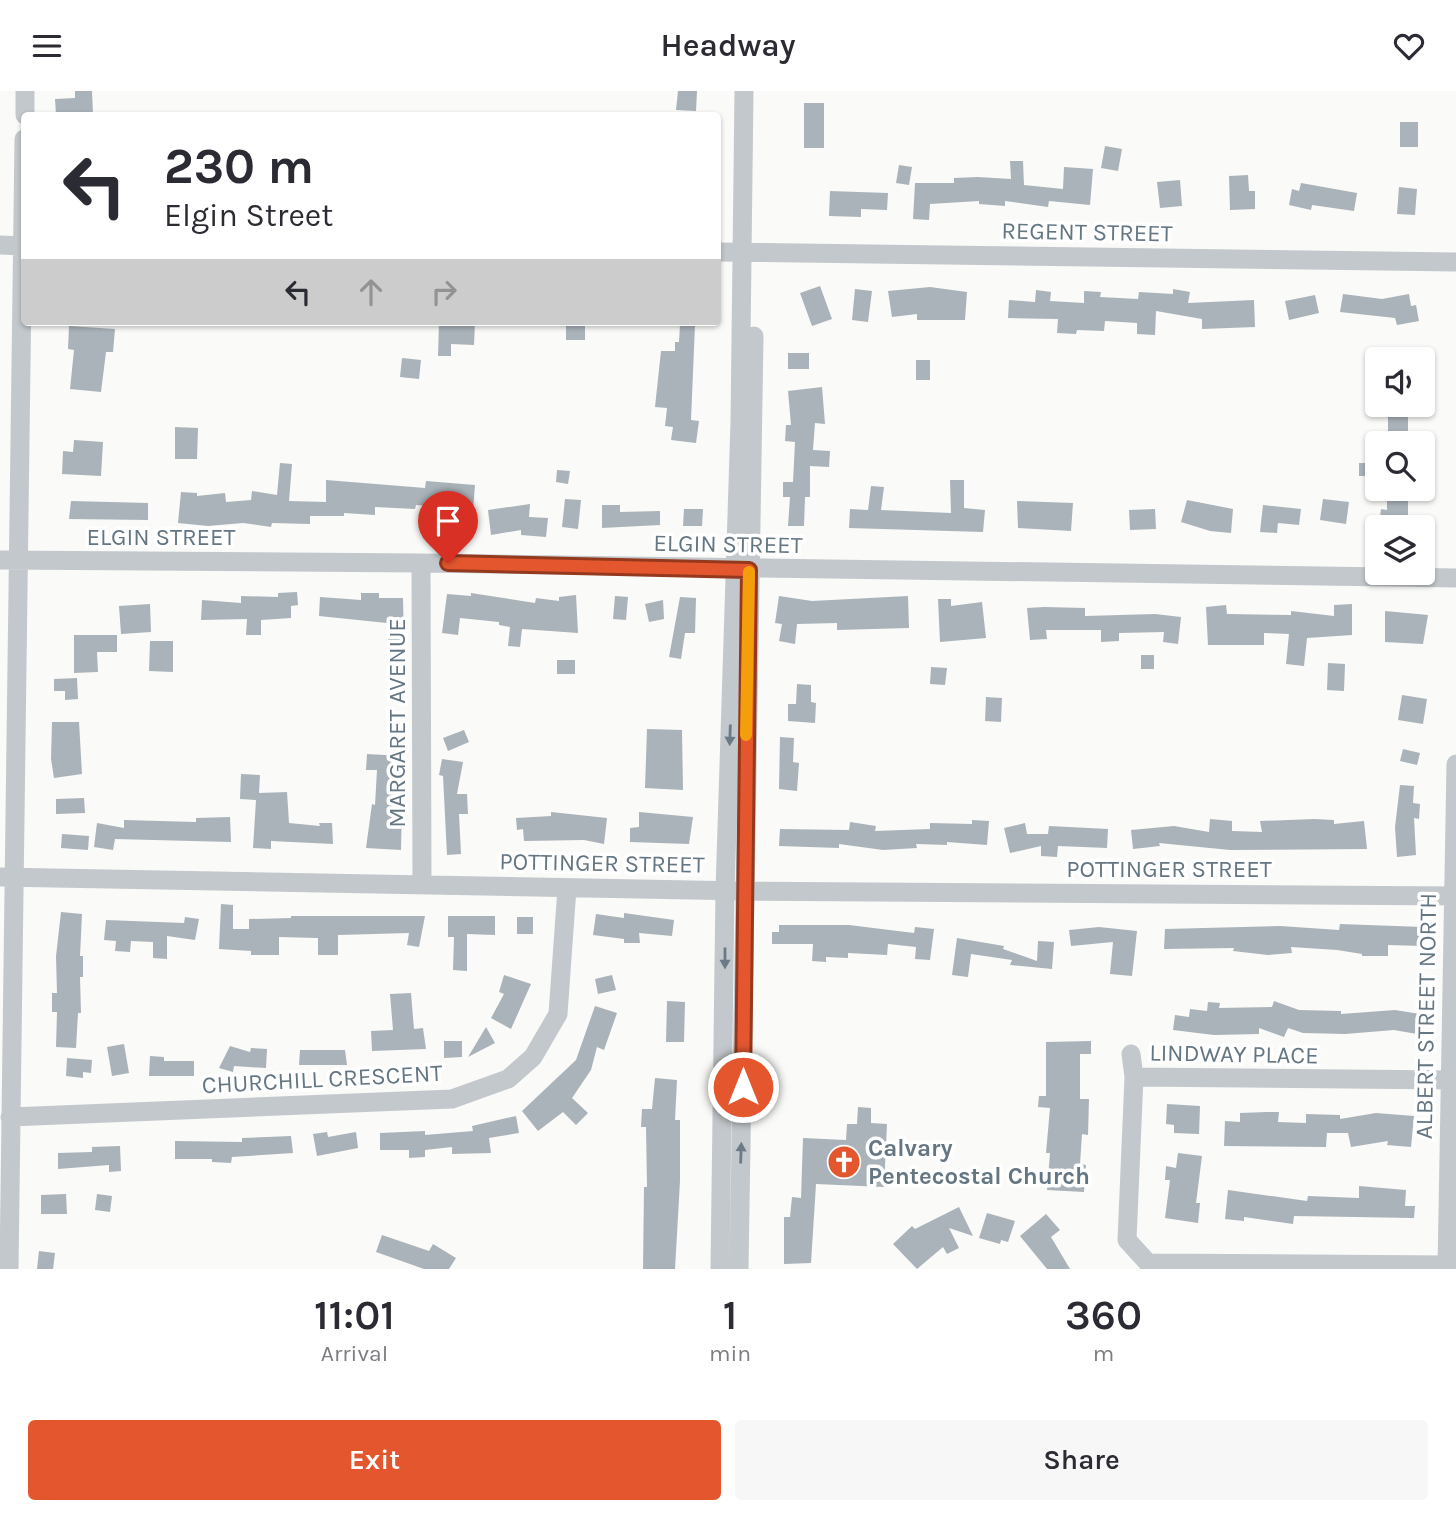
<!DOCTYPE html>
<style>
:root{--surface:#fff;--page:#f7f7f7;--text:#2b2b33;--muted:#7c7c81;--accent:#e4572e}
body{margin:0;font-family:Karla,sans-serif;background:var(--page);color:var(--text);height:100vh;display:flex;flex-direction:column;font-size:26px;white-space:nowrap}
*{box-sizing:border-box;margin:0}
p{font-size:23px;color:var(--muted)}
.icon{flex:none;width:38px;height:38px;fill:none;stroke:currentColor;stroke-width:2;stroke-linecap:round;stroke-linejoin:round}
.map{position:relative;height:1178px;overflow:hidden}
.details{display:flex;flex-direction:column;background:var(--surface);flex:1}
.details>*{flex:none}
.hud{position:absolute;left:21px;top:21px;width:700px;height:214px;border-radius:7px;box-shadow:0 2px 5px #0004;background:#fff;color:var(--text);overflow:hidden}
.fabs{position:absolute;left:1365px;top:256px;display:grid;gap:14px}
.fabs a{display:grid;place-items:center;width:70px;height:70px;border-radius:7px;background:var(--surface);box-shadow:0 2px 5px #0004;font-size:35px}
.pin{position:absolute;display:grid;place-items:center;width:60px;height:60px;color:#fff;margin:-72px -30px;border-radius:50% 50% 50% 0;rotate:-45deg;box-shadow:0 0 7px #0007}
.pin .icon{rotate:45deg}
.me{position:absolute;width:77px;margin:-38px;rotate:0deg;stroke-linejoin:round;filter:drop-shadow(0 0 5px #0008)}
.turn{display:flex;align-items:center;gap:24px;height:147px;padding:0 28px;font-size:32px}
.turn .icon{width:91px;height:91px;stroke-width:2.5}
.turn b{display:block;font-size:49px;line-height:60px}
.lanes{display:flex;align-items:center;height:66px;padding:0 28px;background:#0003;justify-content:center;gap:35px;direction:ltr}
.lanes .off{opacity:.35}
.eta{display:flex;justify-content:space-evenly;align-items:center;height:119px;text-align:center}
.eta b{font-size:42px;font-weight:600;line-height:49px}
.primary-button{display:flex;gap:14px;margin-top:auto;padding:14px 28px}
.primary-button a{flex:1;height:80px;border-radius:7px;background:var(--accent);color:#fff;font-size:28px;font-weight:600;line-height:80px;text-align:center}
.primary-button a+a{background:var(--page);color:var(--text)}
header{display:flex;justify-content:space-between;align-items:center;height:91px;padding:0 28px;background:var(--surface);font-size:32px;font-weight:600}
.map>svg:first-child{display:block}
.building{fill:#aab3b9}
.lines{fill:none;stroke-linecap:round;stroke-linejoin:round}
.minor{stroke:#c3c8cc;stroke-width:19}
.oneway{fill:#6a7a87}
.route-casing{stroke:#94391e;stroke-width:18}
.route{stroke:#e4572e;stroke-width:12}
.slow{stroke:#f59e0b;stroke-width:12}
.labels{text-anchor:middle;stroke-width:7;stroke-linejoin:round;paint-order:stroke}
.street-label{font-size:24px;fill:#657683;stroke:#fff}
.poi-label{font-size:24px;font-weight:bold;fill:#657683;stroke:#fff;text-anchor:start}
</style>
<header><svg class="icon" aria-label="menu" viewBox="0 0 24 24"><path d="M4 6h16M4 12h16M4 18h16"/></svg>Headway<svg class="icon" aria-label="heart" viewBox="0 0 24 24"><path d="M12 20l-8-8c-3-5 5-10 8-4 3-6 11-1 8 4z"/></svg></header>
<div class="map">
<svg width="1456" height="1178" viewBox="0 0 1456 1178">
<rect width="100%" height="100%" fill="#fafaf8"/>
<!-- building -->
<path class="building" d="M 75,0 L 92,0 L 93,23 L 56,24 L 55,8 L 75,7 Z
M 678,0 L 697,0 L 696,20 L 676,19 Z
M 804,12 L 824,12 L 824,57 L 804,57 Z
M 1400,31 L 1418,31 L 1418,56 L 1400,56 Z
M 1105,55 L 1122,58 L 1118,80 L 1101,77 Z
M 1010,70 L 1023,70 L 1024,94 L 1063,98 L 1064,76 L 1093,78 L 1090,114 L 1049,110 L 1048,116 L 1005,110 L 1005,115 L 979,113 L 979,110 L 930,113 L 929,129 L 913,128 L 915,92 L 954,92 L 954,87 L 978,86 L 1011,88 Z
M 899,74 L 912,76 L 909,94 L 896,92 Z
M 1248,84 L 1249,100 L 1255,100 L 1255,118 L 1230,119 L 1229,85 Z
M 1180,89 L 1182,115 L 1160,117 L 1157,91 Z
M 1301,92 L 1357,102 L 1354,120 L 1312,114 L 1311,119 L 1289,114 L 1292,98 L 1299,100 Z
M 1399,96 L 1417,98 L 1415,124 L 1397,123 Z
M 830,100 L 888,102 L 887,119 L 861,118 L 861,126 L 829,125 Z
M 820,195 L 832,228 L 812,235 L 800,202 Z
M 930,196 L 967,201 L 965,229 L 917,229 L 917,223 L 892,226 L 888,200 Z
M 855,198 L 872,200 L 868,231 L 852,229 Z
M 1173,198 L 1190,201 L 1188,212 L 1254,209 L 1255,236 L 1202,238 L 1202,228 L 1156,220 L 1155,244 L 1137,243 L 1137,232 L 1105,230 L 1104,240 L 1077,239 L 1076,243 L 1057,242 L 1058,228 L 1008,227 L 1009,209 L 1035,211 L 1036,199 L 1051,201 L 1050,210 L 1084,212 L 1084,200 L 1101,201 L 1100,206 L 1138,208 L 1139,201 L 1173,203 Z
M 1343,203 L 1382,208 L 1409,203 L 1411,215 L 1416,214 L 1419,230 L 1397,234 L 1395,227 L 1340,221 Z
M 1315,204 L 1319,222 L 1289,229 L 1285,210 Z
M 439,231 L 475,231 L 474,254 L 451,253 L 451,265 L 438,265 Z
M 566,231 L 585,231 L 585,249 L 566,249 Z
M 680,233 L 695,234 L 691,329 L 699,330 L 696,352 L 671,349 L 673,336 L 665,335 L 667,317 L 655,316 L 661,260 L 675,260 L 675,251 L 679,251 Z
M 69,235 L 115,238 L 113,261 L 106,261 L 101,301 L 70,298 L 74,259 L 68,258 Z
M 788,262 L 809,262 L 809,278 L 788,278 Z
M 402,267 L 421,269 L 419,288 L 400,286 Z
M 916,269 L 930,269 L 930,289 L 916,289 Z
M 822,296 L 825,333 L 815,332 L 813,359 L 830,360 L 829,376 L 810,375 L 810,406 L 805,406 L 804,435 L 788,435 L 790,406 L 783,406 L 783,391 L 793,391 L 795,351 L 785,350 L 786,334 L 791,334 L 788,300 Z
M 1388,313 L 1408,313 L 1408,352 L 1388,352 Z
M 175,336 L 198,337 L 197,368 L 175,368 Z
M 74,349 L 103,351 L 101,385 L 62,383 L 63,360 L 73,361 Z
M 280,372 L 292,373 L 289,410 L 326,411 L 326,389 L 425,397 L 426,390 L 475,394 L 473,419 L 416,414 L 415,418 L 375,416 L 375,424 L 344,422 L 344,425 L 310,425 L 310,433 L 272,432 L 271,436 L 243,432 L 208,435 L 178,432 L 181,401 L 197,402 L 197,405 L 225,402 L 226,411 L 251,409 L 252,400 L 277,404 Z
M 1359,372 L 1374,372 L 1374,385 L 1359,385 Z
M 557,379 L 570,380 L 568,393 L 556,391 Z
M 950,389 L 964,389 L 964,417 L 985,419 L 983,441 L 849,437 L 850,418 L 868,419 L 871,395 L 884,396 L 881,419 L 951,422 Z
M 1387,397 L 1408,397 L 1408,436 L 1379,435 L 1381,418 L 1387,419 Z
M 565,408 L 581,409 L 578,438 L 562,436 Z
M 1323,408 L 1349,411 L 1346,433 L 1320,429 Z
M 1187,409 L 1233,418 L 1231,442 L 1210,440 L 1181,431 Z
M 71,410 L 148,412 L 148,429 L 69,428 Z
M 1017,410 L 1073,412 L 1071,440 L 1018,437 Z
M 530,413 L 529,426 L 548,427 L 546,446 L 521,444 L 521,439 L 491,444 L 488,419 Z
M 602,414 L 620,414 L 620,421 L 660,420 L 660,434 L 602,437 Z
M 1263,414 L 1301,418 L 1299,434 L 1278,432 L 1277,442 L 1260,441 Z
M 684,418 L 703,418 L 702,435 L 683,435 Z
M 1155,418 L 1156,438 L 1130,439 L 1129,419 Z
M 297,501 L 298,514 L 291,515 L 291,527 L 261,529 L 261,544 L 246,544 L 247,528 L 201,529 L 202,509 L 241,512 L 241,505 L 278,506 L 278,502 Z
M 361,502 L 379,502 L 379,507 L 403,507 L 404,551 L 389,552 L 387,532 L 319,525 L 320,506 L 361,509 Z
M 471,502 L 535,512 L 536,507 L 559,510 L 559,506 L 576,504 L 578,542 L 522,538 L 520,556 L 508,555 L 510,536 L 499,534 L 499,531 L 460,527 L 458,544 L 442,542 L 447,503 L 471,505 Z
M 615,505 L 628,506 L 626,529 L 613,528 Z
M 779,505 L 812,510 L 908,505 L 909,537 L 837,539 L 837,532 L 797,533 L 795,553 L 779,550 L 782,533 L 775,532 Z
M 680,506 L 696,507 L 695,542 L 685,542 L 681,568 L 669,566 Z
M 938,508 L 951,508 L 951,515 L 982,511 L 986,547 L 940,551 Z
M 663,509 L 664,528 L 649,531 L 645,513 Z
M 150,513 L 151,541 L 121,543 L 119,515 Z
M 1352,513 L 1352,544 L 1307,547 L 1304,575 L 1286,573 L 1289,543 L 1264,542 L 1264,554 L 1208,554 L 1206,516 L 1226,514 L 1227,523 L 1291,524 L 1291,520 L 1334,525 L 1334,514 Z
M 1044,516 L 1085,517 L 1085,525 L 1155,523 L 1181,526 L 1178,553 L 1163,551 L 1164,541 L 1119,542 L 1119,550 L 1101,551 L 1101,539 L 1046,539 L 1047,548 L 1030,549 L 1027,517 Z
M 1385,520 L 1428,524 L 1423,553 L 1385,551 Z
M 74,544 L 117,544 L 117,561 L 97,561 L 98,581 L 74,582 Z
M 150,550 L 173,550 L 173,581 L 149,580 Z
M 1141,564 L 1154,564 L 1154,578 L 1141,578 Z
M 557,569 L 575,569 L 575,583 L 557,583 Z
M 1328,572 L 1345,573 L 1344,600 L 1327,599 Z
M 931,576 L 947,577 L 945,594 L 930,593 Z
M 77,587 L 78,608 L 65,609 L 65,600 L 54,600 L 54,588 Z
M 797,593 L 811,594 L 811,611 L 816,612 L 815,632 L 788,630 L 788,613 L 796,613 Z
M 1402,604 L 1427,608 L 1423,633 L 1398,629 Z
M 986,606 L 1002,607 L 1001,631 L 985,630 Z
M 52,631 L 79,631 L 82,683 L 54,687 L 51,668 Z
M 647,638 L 682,639 L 683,699 L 645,697 Z
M 464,639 L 469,651 L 448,660 L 443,647 Z
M 780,646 L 794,647 L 793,671 L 799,672 L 797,700 L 779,698 Z
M 1403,658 L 1420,662 L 1417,674 L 1400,670 Z
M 367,663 L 403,665 L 401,759 L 366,757 L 372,713 L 375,714 L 377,679 L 366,679 Z
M 442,668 L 463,671 L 457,703 L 467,703 L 468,723 L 459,723 L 461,763 L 447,764 L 443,685 L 439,684 Z
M 241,683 L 260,684 L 259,702 L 287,701 L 289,732 L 320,735 L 319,732 L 332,732 L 333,753 L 271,750 L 271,758 L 253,757 L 256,709 L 240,708 Z
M 1400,694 L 1414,695 L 1413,712 L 1420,713 L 1419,728 L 1414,727 L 1416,764 L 1397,766 L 1395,736 Z
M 84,707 L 85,722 L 56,723 L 56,708 Z
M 551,721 L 607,727 L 604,753 L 584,749 L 524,750 L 523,738 L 517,739 L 516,727 L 551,725 Z
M 639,721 L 693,726 L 689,753 L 630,751 L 630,737 L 639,736 Z
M 230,726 L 231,751 L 115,748 L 113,759 L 94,756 L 97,732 L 124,737 L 124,729 L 196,731 L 196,727 Z
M 1210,728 L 1232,730 L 1232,740 L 1262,741 L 1260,730 L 1314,728 L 1334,729 L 1334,733 L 1364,730 L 1367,758 L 1230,759 L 1159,752 L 1160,755 L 1133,758 L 1131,739 L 1174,735 L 1209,741 Z
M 972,729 L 989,730 L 987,754 L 947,751 L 947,754 L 916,753 L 917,757 L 883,759 L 839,753 L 839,757 L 779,755 L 780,738 L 849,739 L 850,731 L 876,735 L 875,740 L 930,738 L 930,732 L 972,733 Z
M 1025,732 L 1027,743 L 1048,743 L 1049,735 L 1108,738 L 1107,757 L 1058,755 L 1057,766 L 1041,765 L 1041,755 L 1010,762 L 1004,737 Z
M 62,743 L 89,745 L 88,759 L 61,757 Z
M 221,813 L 233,814 L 233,838 L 249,838 L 249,828 L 291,827 L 291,825 L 425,825 L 419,856 L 407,854 L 409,842 L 338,844 L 338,864 L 318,864 L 318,847 L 279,846 L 279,864 L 251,864 L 251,860 L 219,858 Z
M 61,821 L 82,823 L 80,865 L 83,865 L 83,886 L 80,886 L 81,922 L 78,922 L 76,957 L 56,956 L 57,921 L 52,921 L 52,902 L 57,902 L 56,865 Z
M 624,822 L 674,829 L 672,845 L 639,842 L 640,852 L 624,852 L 624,848 L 593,844 L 596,823 L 624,827 Z
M 448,825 L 495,825 L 495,844 L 467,843 L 467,880 L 453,879 L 454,846 L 448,846 Z
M 185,826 L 199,828 L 195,849 L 167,845 L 167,868 L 153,867 L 153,851 L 131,850 L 130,861 L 115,860 L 116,850 L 104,849 L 106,829 L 184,832 Z
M 517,826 L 533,826 L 533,843 L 517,843 Z
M 1340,833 L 1423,836 L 1422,855 L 1388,854 L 1388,865 L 1362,865 L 1362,863 L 1337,859 L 1291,856 L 1292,862 L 1268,864 L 1233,860 L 1234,857 L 1164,858 L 1165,838 L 1280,835 L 1339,839 Z
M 779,834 L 849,834 L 914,842 L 915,836 L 934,838 L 930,869 L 915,868 L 916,856 L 888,853 L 887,864 L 848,862 L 848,867 L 826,866 L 826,871 L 812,870 L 813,853 L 772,853 L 772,841 L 779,841 Z
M 1099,836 L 1137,840 L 1132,885 L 1110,883 L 1113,851 L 1071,855 L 1069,839 Z
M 957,847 L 1004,855 L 1003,858 L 1037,870 L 1038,850 L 1054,851 L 1052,878 L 1010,874 L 1012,869 L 971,863 L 968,886 L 952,884 Z
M 504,884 L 531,893 L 511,938 L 491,927 L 504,903 L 499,901 Z
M 612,884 L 616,899 L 598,903 L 595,888 Z
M 411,902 L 414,938 L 423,937 L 426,958 L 372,960 L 371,940 L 393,939 L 390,903 Z
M 667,910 L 685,911 L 684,951 L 666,951 Z
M 1274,910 L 1299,919 L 1341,920 L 1341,923 L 1395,919 L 1420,923 L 1417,943 L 1394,939 L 1345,943 L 1303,942 L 1288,937 L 1284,946 L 1259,937 L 1259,943 L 1214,944 L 1173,939 L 1175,924 L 1189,926 L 1190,918 L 1207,920 L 1208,911 L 1220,912 L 1219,917 L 1272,916 Z
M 595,915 L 617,922 L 604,959 L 597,956 L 591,979 L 572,1007 L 588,1022 L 576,1034 L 563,1021 L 538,1040 L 522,1020 L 576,969 Z
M 486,936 L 495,952 L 468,966 Z
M 444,950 L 462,950 L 462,966 L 444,967 Z
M 1091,950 L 1091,963 L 1080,963 L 1080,1008 L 1089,1008 L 1088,1044 L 1082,1043 L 1080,1073 L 1086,1074 L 1084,1101 L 1047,1099 L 1050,1062 L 1046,1062 L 1050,1017 L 1038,1016 L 1039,1005 L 1046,1005 L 1046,951 Z
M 124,953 L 129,982 L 112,985 L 107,956 Z
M 230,955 L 250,961 L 251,957 L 267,958 L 266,977 L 234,975 L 233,981 L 219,977 Z
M 300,959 L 345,959 L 347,974 L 299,974 Z
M 150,965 L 164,966 L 164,970 L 194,970 L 194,985 L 149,985 Z
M 67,967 L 92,969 L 91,982 L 83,981 L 83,987 L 66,985 Z
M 655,987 L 677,989 L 675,1029 L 680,1029 L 680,1090 L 675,1178 L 643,1178 L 644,1096 L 647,1096 L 646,1036 L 641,1036 L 642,1018 L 652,1018 Z
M 1167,1013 L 1200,1015 L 1199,1043 L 1174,1042 L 1174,1034 L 1166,1033 Z
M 858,1016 L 871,1017 L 871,1032 L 887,1033 L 884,1096 L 816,1093 L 811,1172 L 784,1173 L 784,1126 L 790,1126 L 792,1106 L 801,1107 L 803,1047 L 846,1049 L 847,1033 L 857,1033 Z
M 1267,1021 L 1279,1021 L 1278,1031 L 1306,1032 L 1306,1023 L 1340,1024 L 1340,1028 L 1376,1022 L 1414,1025 L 1411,1056 L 1387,1054 L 1388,1050 L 1351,1056 L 1348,1042 L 1327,1042 L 1326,1056 L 1224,1055 L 1225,1030 L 1240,1031 L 1240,1022 Z
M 516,1025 L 519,1042 L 489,1047 L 491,1062 L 452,1063 L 452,1056 L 425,1059 L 425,1066 L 409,1067 L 409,1059 L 380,1059 L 380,1042 L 425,1040 L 425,1044 L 473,1040 L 472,1035 Z
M 327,1041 L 328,1046 L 356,1041 L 358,1057 L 317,1065 L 313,1043 Z
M 291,1045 L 293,1062 L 232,1066 L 231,1072 L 212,1071 L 212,1068 L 175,1068 L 175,1050 L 242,1051 L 242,1047 Z
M 120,1055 L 121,1080 L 109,1081 L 109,1074 L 58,1078 L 58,1062 L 92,1061 L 92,1056 Z
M 1178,1062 L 1202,1065 L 1196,1112 L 1200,1112 L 1198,1132 L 1165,1127 L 1170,1089 L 1165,1089 L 1166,1075 L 1176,1077 Z
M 1359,1095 L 1406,1099 L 1405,1115 L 1415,1115 L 1414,1127 L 1294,1125 L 1293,1133 L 1244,1126 L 1244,1130 L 1225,1128 L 1228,1099 L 1307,1110 L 1308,1105 L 1359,1107 Z
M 66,1103 L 67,1123 L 41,1123 L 41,1104 Z
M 97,1103 L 112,1105 L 110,1121 L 95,1119 Z
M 959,1116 L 973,1145 L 949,1137 L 959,1157 L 947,1163 L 943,1156 L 917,1178 L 893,1153 L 912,1135 L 915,1138 Z
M 987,1122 L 1015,1130 L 1008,1151 L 1001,1149 L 1000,1153 L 979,1147 Z
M 1046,1123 L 1060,1139 L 1051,1146 L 1070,1178 L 1047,1178 L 1020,1145 Z
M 382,1144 L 429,1160 L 433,1153 L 456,1167 L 449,1178 L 424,1178 L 376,1161 Z
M 39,1160 L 55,1162 L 53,1178 L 37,1178 Z"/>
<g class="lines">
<!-- minor -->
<path class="minor" d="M 25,24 L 25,0
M 0,154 L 24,155
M 718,161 L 1456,171
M 0,469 L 421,472 L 1456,487
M 421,472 L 422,793
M 0,786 L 744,800 L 1456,805
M 1131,963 L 1134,986 L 1127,1149 L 1148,1172 L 1448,1174
M 1134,986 L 1449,989
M 10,1026 L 452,1008 L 508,988 L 533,966 L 558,923 L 567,797
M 9,1178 L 24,48
M 720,1178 L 725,799 L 740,331 L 744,0
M 739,1178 L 754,245
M 1447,1178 L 1456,673"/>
</g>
<!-- one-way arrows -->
<defs><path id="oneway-solid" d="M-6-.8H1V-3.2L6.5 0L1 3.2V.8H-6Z" transform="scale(1.75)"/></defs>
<g class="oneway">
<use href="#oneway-solid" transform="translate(730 644) rotate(92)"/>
<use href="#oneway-solid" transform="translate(725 867) rotate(90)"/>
<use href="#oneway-solid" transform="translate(741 1062) rotate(-88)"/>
</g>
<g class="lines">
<defs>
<path id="route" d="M 448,472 L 749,479 L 743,996"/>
</defs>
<!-- route casing -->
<use href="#route" class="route-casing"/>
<!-- route -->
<use href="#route" class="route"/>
<!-- slow -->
<path class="slow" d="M 746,644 L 749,481"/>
</g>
<!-- icons -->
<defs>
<symbol id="church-disc" viewBox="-11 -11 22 22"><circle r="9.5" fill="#e4572e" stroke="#fff"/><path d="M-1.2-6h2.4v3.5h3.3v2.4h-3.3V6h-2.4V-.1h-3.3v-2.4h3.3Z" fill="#fff"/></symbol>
</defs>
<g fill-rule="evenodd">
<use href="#church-disc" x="825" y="1052" width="38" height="38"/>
</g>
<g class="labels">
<!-- street labels -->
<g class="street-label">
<text transform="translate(1087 141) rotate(1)" y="8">REGENT STREET</text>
<text x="161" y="454">ELGIN STREET</text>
<text transform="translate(728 453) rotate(1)" y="8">ELGIN STREET</text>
<text transform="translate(397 632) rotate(-90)" y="8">MARGARET AVENUE</text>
<text transform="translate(602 772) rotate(1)" y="8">POTTINGER STREET</text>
<text x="1169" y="786">POTTINGER STREET</text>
<text transform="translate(1426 925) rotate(-89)" y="8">ALBERT STREET NORTH</text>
<text transform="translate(1234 963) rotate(1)" y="8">LINDWAY PLACE</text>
<text transform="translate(322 988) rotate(-3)" y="8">CHURCHILL CRESCENT</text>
</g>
<!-- poi labels -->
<g class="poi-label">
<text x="868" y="1065">Calvary<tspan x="868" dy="28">Pentecostal Church</tspan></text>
</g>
</g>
</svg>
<div class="fabs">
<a><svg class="icon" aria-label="sound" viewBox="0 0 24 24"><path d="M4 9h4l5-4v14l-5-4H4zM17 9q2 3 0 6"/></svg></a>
<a><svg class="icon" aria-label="search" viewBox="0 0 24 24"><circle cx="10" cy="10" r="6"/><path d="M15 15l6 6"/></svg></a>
<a><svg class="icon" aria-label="layers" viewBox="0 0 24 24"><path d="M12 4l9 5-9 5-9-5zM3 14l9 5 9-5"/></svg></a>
</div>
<div class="pin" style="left:448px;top:472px;background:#d93025"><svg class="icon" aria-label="arrive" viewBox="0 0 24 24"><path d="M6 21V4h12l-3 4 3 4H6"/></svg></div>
<svg class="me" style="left:743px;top:996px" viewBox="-20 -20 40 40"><circle r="17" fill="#e4572e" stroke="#fff" stroke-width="3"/><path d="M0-11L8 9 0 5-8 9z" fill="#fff"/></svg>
<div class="hud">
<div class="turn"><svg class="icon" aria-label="left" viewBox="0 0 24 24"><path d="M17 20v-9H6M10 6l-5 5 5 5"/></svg><div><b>230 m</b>Elgin Street</div></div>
<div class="lanes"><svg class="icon" aria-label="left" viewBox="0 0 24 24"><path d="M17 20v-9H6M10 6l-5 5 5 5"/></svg><svg class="icon off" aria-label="ahead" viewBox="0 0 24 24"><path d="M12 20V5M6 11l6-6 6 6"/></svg><svg class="icon off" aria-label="right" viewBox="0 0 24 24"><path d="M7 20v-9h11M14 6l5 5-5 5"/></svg></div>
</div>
</div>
<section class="details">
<div class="eta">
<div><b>11:01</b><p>Arrival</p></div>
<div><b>1</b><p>min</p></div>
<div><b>360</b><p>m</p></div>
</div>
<div class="primary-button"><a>Exit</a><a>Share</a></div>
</section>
